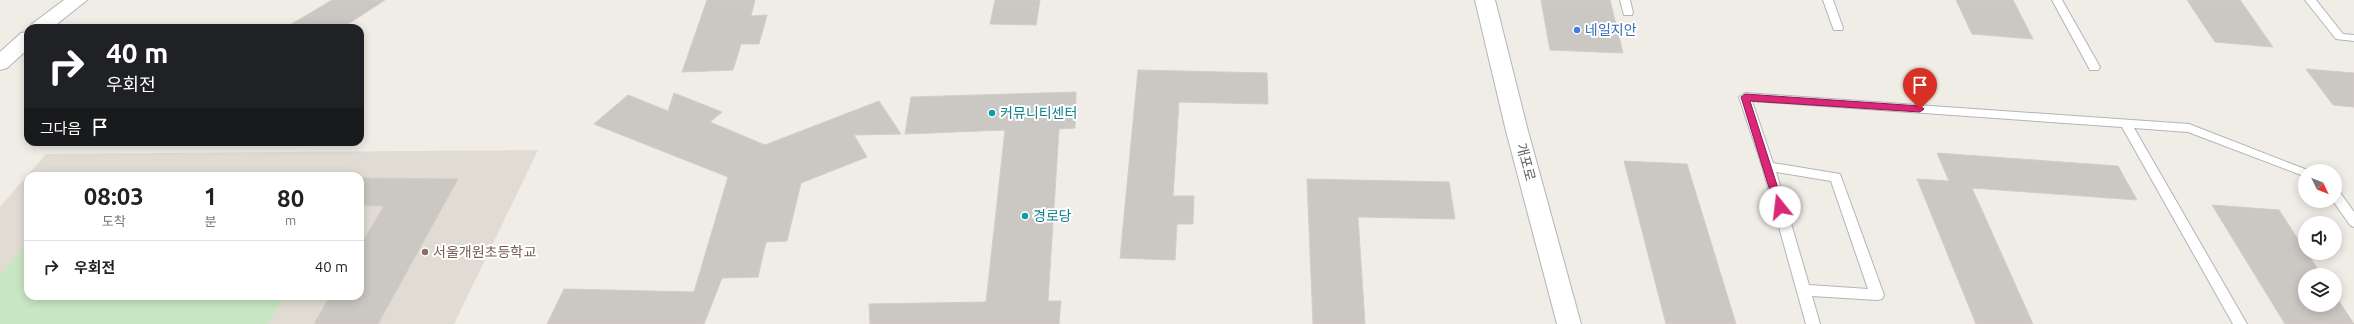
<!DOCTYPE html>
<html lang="ko">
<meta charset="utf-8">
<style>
:root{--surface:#fff;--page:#f2f2f2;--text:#222;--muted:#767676;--line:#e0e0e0}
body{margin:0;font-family:Ubuntu,"Noto Sans KR",sans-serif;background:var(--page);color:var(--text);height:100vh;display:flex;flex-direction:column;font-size:15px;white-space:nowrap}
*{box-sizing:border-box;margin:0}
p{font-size:13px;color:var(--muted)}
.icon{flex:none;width:22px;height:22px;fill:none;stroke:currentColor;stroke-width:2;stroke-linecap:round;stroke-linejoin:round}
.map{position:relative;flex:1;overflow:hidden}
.panel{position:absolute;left:24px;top:172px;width:340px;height:128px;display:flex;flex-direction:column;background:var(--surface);border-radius:12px;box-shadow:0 2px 10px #0003}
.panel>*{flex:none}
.guide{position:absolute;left:24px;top:24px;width:340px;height:122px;border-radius:12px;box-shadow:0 2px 10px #0003;background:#202124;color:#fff;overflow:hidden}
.needle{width:26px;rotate:133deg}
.fabs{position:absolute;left:2298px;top:164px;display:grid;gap:8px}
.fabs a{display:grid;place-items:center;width:44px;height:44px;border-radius:50%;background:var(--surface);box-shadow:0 2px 10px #0003;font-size:20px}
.pin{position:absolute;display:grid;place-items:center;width:34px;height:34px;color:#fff;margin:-41px -17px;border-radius:50% 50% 50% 0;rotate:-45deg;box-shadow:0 0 4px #0007}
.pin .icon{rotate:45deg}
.me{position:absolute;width:44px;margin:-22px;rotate:344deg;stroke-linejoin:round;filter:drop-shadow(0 0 3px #0008)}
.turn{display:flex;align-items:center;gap:14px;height:84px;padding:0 16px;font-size:18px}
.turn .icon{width:52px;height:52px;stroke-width:2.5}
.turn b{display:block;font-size:28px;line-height:34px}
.then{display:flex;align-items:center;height:38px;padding:0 16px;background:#0003;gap:8px;font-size:15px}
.eta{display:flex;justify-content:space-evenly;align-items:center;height:68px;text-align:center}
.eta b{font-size:24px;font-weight:700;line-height:28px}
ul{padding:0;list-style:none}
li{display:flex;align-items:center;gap:12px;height:52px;padding:0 16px;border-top:1px solid var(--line)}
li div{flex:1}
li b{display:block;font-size:15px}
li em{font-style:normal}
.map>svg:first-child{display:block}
.education{fill:#e0dcd4;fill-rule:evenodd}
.green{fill:#c9e7c3}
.building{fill:#cbc7c2;stroke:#d5cdc4}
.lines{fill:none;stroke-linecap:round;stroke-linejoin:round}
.service-casing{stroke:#b2b5b9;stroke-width:2}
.minor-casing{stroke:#b2b5b9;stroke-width:2}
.tertiary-casing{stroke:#b2b5b9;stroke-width:2}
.service{fill:#fff;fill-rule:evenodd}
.minor{fill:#fff;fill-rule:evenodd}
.tertiary{fill:#fff;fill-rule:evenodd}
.route{fill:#db2777;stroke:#8e194d}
.shop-dot{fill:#3f7fe0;stroke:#fff;stroke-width:1.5}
.culture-dot{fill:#0f9aa8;stroke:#fff;stroke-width:1.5}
.education-dot{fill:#8d6e63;stroke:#fff;stroke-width:1.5}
.labels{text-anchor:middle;stroke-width:4;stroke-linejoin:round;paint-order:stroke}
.shop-label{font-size:14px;fill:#366cbe;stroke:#fff;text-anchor:start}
.culture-label{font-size:14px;fill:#0d838f;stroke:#fff;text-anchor:start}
.street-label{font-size:14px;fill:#5e6367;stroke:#fff}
.education-label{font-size:14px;fill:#785e54;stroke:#fff;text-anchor:start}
</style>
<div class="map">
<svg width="2354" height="324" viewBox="0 0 2354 324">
<rect width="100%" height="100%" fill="#f0ece6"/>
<!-- education -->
<path class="education" d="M 538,150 L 454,324 L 0,324 L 0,207 L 46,154 ZM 28,176 L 360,176 L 360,296 L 28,296 Z"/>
<!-- green -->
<path class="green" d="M 28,242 L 28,296 L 285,296 L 268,324 L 0,324 L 0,276 Z"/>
<!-- building -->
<path class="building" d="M 332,0 L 385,0 L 342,28 L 285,28 Z
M 707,0 L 755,0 L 751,16 L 767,15 L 759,44 L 741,44 L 733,70 L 682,72 Z
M 995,0 L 1040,0 L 1036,25 L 990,24 Z
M 1541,0 L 1610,0 L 1623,53 L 1550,50 Z
M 1956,0 L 2013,0 L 2033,39 L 1972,34 Z
M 2187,0 L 2240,0 L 2273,47 L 2215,42 Z
M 2306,69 L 2354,73 L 2354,107 L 2333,105 Z
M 1138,70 L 1267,73 L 1268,104 L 1179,102 L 1173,196 L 1194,196 L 1193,224 L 1177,224 L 1175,260 L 1120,258 Z
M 1076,92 L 1075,128 L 1059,129 L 1048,301 L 1061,301 L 1059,324 L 870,324 L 869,304 L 986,302 L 1005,130 L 905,134 L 911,97 Z
M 674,93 L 722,112 L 710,122 L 765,145 L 879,101 L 901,134 L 854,135 L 867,157 L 801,183 L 787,241 L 766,242 L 758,277 L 722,278 L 704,324 L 547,324 L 564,289 L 694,292 L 728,177 L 594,124 L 628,95 L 668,111 Z
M 1937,153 L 2118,166 L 2137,200 L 1972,188 L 2033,324 L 1976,324 L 1917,179 L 1949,181 Z
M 1624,161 L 1687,164 L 1736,324 L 1666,324 Z
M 360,178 L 458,179 L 378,324 L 314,324 L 330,296 L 360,296 L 360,246 L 384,206 L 360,205 Z
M 1307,179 L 1449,182 L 1455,219 L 1358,217 L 1365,324 L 1313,324 Z
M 2212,205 L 2279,210 L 2305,250 L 2305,253 L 2307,253 L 2322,275 L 2305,275 L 2305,305 L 2335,305 L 2335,295 L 2354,324 L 2285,324 Z"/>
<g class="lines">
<defs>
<path id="service" d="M 1620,0 L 1630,0 L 1633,13 L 1632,15 L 1624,15 Z
M 1823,0 L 1833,0 L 1843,28 L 1842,30 L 1834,30 L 1833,28 Z
M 2052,0 L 2062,0 L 2100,67 L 2098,70 L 2090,70 Z
M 2305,0 L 2316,0 L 2343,34 L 2354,35 L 2354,41 L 2336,39 Z
M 1745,93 L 2189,124 L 2310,171 L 2305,171 L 2305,176 L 2301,175 L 2188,132 L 2134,128 L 2247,324 L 2233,324 L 2122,127 L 1752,101 L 1773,163 L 1840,174 L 1884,295 L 1882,299 L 1877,300 L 1812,296 L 1820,324 L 1806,324 L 1762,166 L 1739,97 ZM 1776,172 L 1831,181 L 1868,289 L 1809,285 Z
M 2335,190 L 2339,191 L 2354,212 L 2354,227 L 2350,225 L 2333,201 L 2335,201 Z"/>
<path id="minor" d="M 64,0 L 87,0 L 52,28 L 29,28 L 32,24 Z
M 28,32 L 28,49 L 7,68 L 0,70 L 0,52 L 21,33 Z"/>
<path id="tertiary" d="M 1475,0 L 1495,0 L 1528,131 L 1581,324 L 1557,324 L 1506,131 Z"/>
</defs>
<!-- service casing -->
<use href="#service" class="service-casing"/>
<!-- minor casing -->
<use href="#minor" class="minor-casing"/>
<!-- tertiary casing -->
<use href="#tertiary" class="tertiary-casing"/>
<!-- service -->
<use href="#service" class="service"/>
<!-- minor -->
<use href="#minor" class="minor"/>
<!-- tertiary -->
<use href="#tertiary" class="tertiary"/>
</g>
<!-- route -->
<path class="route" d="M 1745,94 L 1920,106 L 1924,109 L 1920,112 L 1750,101 L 1784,207 L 1780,211 L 1775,207 L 1741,97 Z"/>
<!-- markers -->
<circle class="shop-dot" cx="1577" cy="30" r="4"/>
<g class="culture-dot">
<circle cx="992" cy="113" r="4"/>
<circle cx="1025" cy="216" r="4"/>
</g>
<circle class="education-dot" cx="425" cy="252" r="4"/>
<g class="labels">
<!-- shop labels -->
<g class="shop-label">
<text x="1585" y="35">네일지안</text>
</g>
<!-- culture labels -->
<g class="culture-label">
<text x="1000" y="118">커뮤니티센터</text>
<text x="1033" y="221">경로당</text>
</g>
<!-- street labels -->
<g class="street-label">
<text transform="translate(1526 162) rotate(75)" y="5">개포로</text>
</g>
<!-- education labels -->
<g class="education-label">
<text x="433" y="257">서울개원초등학교</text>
</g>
</g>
</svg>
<div class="fabs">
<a><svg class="needle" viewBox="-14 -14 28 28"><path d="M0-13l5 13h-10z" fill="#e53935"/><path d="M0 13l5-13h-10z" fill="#767676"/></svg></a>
<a><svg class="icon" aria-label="sound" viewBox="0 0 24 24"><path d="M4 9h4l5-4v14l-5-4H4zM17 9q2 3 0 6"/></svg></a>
<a><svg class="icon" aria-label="layers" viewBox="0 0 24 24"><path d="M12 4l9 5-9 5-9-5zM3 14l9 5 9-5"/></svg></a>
</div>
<div class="pin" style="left:1920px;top:109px;background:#d93025"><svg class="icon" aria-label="arrive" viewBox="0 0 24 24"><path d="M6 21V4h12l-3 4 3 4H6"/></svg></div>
<svg class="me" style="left:1780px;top:207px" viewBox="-20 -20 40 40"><circle r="19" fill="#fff"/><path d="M0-13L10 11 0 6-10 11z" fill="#db2777"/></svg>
<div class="guide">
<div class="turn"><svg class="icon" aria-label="right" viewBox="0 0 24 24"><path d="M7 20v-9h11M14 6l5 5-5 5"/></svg><div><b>40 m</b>우회전</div></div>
<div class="then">그다음<svg class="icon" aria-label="arrive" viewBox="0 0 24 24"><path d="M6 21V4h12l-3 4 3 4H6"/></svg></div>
</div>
<section class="panel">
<div class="eta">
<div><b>08:03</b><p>도착</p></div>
<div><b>1</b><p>분</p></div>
<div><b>80</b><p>m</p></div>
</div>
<ul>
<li><svg class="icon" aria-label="right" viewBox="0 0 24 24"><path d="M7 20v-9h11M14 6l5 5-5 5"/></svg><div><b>우회전</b></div><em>40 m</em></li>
</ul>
</section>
</div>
